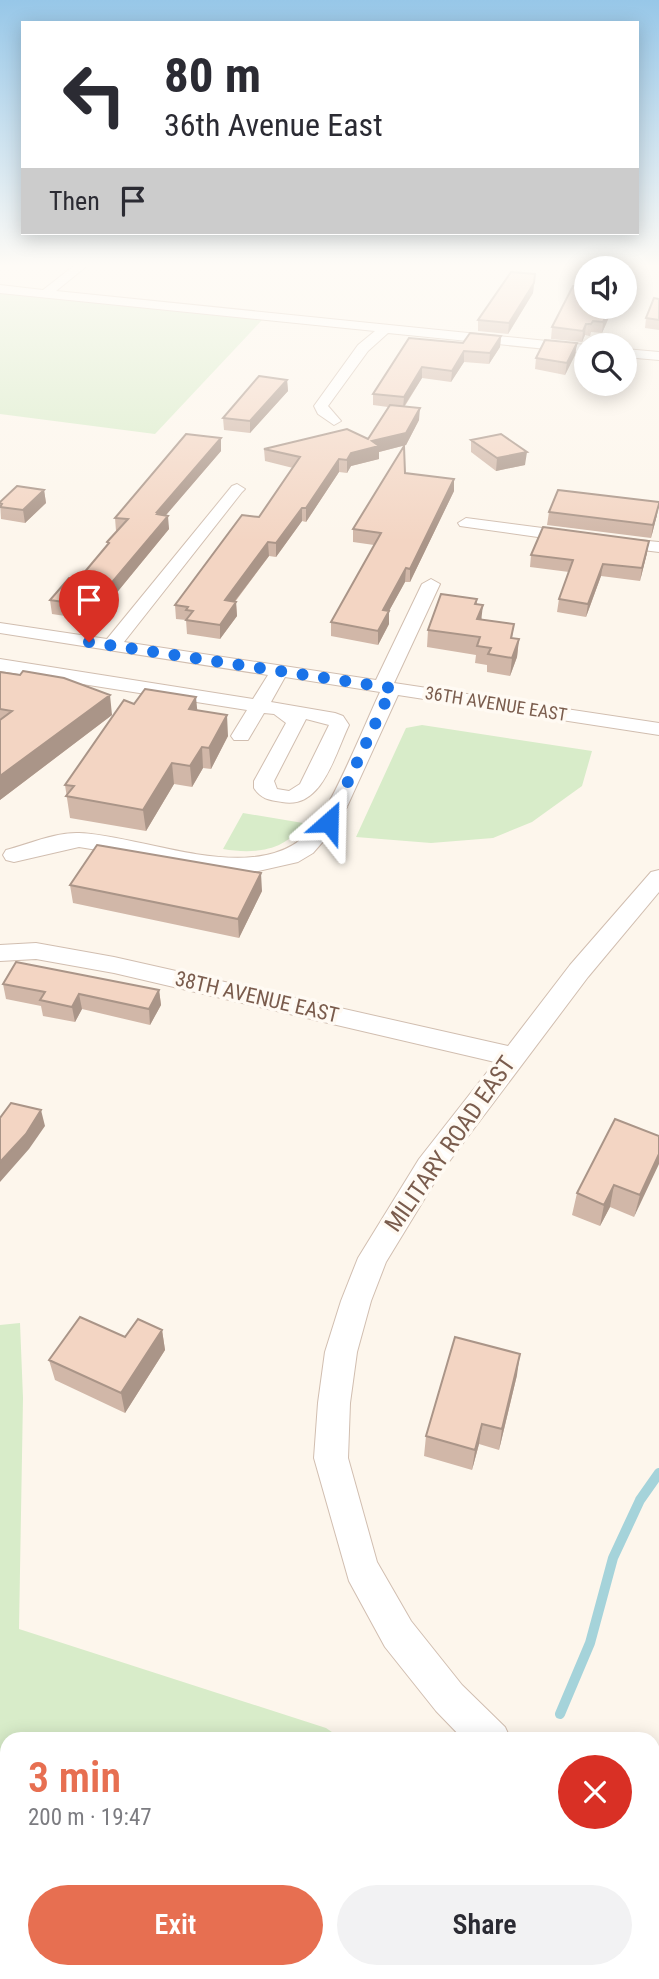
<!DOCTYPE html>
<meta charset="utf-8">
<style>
:root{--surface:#fff;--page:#f2f2f3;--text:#2b2b33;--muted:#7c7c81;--accent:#e76f51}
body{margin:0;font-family:"Roboto Condensed",sans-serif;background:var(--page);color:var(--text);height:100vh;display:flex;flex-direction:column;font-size:26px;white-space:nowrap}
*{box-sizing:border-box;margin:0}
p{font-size:23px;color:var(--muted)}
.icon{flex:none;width:38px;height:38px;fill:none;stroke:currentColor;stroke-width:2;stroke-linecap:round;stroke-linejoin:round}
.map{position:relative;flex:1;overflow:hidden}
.side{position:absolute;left:0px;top:1732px;width:660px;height:247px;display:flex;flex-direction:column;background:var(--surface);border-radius:21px 21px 0 0;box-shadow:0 4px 18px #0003}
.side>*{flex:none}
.banner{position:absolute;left:21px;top:21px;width:618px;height:214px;border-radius:0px;box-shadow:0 4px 18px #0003;background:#fff;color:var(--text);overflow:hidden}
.controls{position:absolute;left:574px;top:256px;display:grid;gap:14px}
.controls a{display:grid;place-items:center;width:63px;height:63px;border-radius:50%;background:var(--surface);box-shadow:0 4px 18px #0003;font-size:35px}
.pin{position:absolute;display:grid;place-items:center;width:60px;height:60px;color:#fff;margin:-72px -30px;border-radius:50% 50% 50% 0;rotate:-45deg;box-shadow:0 0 7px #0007}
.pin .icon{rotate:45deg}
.me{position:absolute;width:77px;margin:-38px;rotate:25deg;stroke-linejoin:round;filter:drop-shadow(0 0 5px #0008)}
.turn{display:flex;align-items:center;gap:24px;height:147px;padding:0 28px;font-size:32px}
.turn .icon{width:91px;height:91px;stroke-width:2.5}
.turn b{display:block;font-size:49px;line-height:60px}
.then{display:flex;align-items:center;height:66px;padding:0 28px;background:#0003;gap:14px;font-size:26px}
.round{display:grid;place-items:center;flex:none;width:74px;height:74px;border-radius:37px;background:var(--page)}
.head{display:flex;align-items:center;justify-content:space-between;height:119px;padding:0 28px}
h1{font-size:42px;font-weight:600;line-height:52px;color:var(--accent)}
.button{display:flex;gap:14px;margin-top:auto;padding:14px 28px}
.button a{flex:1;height:80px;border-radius:42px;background:var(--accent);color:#fff;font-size:28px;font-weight:600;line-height:80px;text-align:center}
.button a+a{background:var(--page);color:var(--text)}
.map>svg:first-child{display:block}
.green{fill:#d8ecc9}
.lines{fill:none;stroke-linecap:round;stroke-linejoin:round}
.stream{stroke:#a5d3da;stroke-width:10}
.minor-casing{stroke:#d1beb0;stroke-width:2}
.minor{fill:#fff;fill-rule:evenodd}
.wall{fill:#d1b7a8}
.shaded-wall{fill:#aa9588}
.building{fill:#f3d5c3;stroke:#aa9588;stroke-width:2}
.route{stroke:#1a73e8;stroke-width:12;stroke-dasharray:0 21.6}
.labels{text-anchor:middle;stroke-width:7;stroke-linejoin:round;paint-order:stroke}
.far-street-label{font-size:18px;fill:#7a5c4d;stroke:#fffaf3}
.street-label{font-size:21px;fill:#7a5c4d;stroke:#fffaf3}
.near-street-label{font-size:24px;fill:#7a5c4d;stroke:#fffaf3}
</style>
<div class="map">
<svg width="659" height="1979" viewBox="0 0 659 1979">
<rect width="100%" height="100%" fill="#fdf6ec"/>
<!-- green -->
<path class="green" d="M 0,292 L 262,320 L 155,434 L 0,414 Z
M 422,725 L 592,751 L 582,786 L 532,822 L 493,838 L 431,843 L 356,837 L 406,728 Z
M 243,813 L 303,823 C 286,852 253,854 223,849 Z
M 20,1323 L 23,1398 L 19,1629 L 326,1728 L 342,1739 L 7,1740 L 7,1972 L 653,1972 L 653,1908 L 659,1910 L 659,1979 L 0,1979 L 0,1325 Z"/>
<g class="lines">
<!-- stream -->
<path class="stream" d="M 560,1714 L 590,1643 L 613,1558 L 640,1500 L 659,1473
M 394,1979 L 399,1972"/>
<defs>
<path id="minor" d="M 75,265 L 88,265 L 56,291 L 586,345 L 586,353 L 388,333 L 368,351 L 328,406 L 341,421 L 334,425 L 318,414 L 314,406 L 358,345 L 375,331 L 0,293 L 0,285 L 43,290 Z
M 625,349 L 659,352 L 659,360 L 625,357 Z
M 237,484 L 245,489 L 242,492 L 124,642 L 376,680 L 422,584 L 431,579 L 440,584 L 394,683 L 659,723 L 659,735 L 398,695 L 340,822 L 313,853 L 298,862 L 245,874 L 79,847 L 14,862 L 6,860 L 3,855 L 6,850 C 29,844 56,832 79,833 C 151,836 272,896 320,818 C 342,782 362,731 380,692 L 285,677 L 271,702 L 335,713 L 343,716 L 349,725 C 335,754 322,810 282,802 C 269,800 261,799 254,788 L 254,781 L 286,723 L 274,714 L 264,713 L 248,740 L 234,740 L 231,736 L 247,710 L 0,671 L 0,659 L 253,699 L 268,675 L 0,633 L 0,623 L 107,639 L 232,486 ZM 306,719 L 329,725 L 300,784 L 289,791 L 277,789 L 274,781 Z
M 466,518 L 573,532 L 581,537 L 573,542 L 460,526 L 458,523 Z
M 616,538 L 659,542 L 659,552 L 610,546 L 608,543 Z
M 659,870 L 659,892 L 588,977 L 439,1175 L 386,1262 L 371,1301 L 357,1352 L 350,1403 L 348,1458 L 377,1562 L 411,1621 L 462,1685 L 505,1727 L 511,1740 L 464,1740 L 436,1711 L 385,1647 L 349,1581 L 314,1458 L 318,1403 L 325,1352 L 341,1301 L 358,1258 L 419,1159 L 495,1062 L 114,973 L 36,959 L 0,961 L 0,945 L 36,943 L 114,957 L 508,1046 L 570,965 L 651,872 Z
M 653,1823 L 659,1825 L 659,1866 L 653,1863 Z"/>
</defs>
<!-- minor casing -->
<use href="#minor" class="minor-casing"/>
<!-- minor -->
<use href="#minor" class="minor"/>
</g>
<!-- wall -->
<path class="wall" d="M 535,274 L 533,293 L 508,334 L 478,331 L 478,320 Z
M 659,299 L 659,330 L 645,328 L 646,318 Z
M 614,306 L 602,333 L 591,332 L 590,336 L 585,335 L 582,342 L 551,339 L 552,327 Z
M 501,336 L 500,347 L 489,364 L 464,362 L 451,382 L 422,378 L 405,406 L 419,420 L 406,445 L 379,452 L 379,459 L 351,466 L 347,473 L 339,472 L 306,522 L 302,521 L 276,557 L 269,556 L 235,602 L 236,602 L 237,616 L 220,639 L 187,634 L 186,620 L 176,619 L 175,605 L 259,517 L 293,468 L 265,461 L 264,449 L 368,439 L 388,407 L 373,405 L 373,394 L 463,343 Z
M 577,343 L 575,355 L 565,375 L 535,369 L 536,358 Z
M 287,380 L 288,391 L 250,433 L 224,430 L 223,418 Z
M 221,438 L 221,451 L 166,515 L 169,529 L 105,607 L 95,605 L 85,619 L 52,614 L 50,600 L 78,580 L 107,545 L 107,542 L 117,531 L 116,531 L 115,518 Z
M 471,440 L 525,465 L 496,471 L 471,452 Z
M 405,473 L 454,479 L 454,491 L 410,582 L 405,582 L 389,611 L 389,624 L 378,645 L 331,636 L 331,622 L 374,545 L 353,542 L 353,529 Z
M 44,490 L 46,503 L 25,523 L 1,519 L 0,502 Z
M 549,512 L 657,515 L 651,538 L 547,525 Z
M 647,553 L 640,581 L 601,576 L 586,617 L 557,612 L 559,599 L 569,572 L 530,567 L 531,555 Z
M 477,599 L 477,604 L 482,620 L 514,624 L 512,638 L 519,639 L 517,657 L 510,676 L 487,672 L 487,665 L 475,663 L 476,655 L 427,647 L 428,630 Z
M 0,672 L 112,715 L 0,800 Z
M 134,704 L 198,710 L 228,736 L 211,769 L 203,768 L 192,787 L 174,784 L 146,831 L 70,818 L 65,785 Z
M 70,885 L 262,891 L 239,938 L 73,903 Z
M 3,984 L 159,990 L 161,1005 L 150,1025 L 82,1009 L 75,1022 L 43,1016 L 41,1006 L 6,999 Z
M 659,1136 L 634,1217 L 610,1207 L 600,1226 L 572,1215 L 577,1193 Z
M 162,1330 L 165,1350 L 125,1413 L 55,1380 L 49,1360 L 125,1337 Z
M 517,1375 L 499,1450 L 479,1444 L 472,1470 L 424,1456 L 426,1436 Z"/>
<!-- shaded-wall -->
<path class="shaded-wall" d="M 534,283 L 533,293 L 508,334 L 509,323 Z
M 611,306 L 614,306 L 602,333 L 603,322 Z
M 586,324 L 585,335 L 582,342 L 583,331 Z
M 501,336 L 500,347 L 489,364 L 490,353 Z
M 577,343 L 575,355 L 565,375 L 567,363 Z
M 464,351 L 464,362 L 451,382 L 452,371 Z
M 422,367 L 422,378 L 403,408 L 404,397 Z
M 287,380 L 288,391 L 250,433 L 250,421 Z
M 420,408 L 419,420 L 406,445 L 379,452 L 379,459 L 351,466 L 347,473 L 347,460 L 351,453 L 372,441 Z
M 221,438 L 221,451 L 160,522 L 168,516 L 169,529 L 105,607 L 103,593 L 157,512 Z
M 527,452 L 525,465 L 496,471 L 497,458 Z
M 339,459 L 339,472 L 306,522 L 306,508 Z
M 454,479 L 454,491 L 410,582 L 410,569 Z
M 44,490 L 46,503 L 25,523 L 23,510 Z
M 659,504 L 657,515 L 651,538 L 653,525 Z
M 302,508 L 302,521 L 276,557 L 276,543 Z
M 649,541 L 647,553 L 640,581 L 642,568 Z
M 268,542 L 269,556 L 225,614 L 225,600 Z
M 603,564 L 601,576 L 586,617 L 588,604 Z
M 406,568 L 405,582 L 389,611 L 389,624 L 378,645 L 378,631 L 383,610 Z
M 94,592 L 95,605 L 85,619 L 83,605 Z
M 236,602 L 237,616 L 220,639 L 220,625 Z
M 483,605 L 481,622 L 477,619 Z
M 519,639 L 517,657 L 510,676 L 512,658 Z
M 110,695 L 112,715 L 0,800 L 0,776 Z
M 196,697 L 198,718 L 189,709 Z
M 227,715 L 228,736 L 211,769 L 209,748 Z
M 202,747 L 203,768 L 192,787 L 190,766 Z
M 172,763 L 174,784 L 146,831 L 143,810 Z
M 261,873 L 262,891 L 239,938 L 238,919 Z
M 159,990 L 161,1005 L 150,1025 L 149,1009 Z
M 79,994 L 82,1009 L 75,1022 L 72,1007 Z
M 41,1110 L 45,1126 L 29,1149 L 0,1182 L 0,1162 Z
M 659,1154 L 659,1164 L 634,1217 L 640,1195 Z
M 614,1185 L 610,1207 L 600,1226 L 604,1205 Z
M 162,1330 L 165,1350 L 125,1413 L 121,1393 Z
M 520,1354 L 517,1375 L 499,1450 L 502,1429 Z
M 482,1424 L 479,1444 L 472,1470 L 475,1450 Z"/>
<!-- building -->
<path class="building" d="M 511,272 L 535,274 L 534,283 L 509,323 L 478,320 Z
M 573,286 L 586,286 L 586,306 L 611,306 L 603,322 L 593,321 L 591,324 L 586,324 L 583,331 L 552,327 Z
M 654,298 L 659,299 L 659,320 L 646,318 Z
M 470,333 L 501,336 L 490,353 L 464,351 L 452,371 L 422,367 L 404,397 L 373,394 L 409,338 L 463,343 Z
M 545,340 L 577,343 L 567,363 L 536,358 Z
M 259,376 L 287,380 L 250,421 L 223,418 Z
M 390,405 L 420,408 L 406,433 L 372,441 L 379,446 L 351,453 L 347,460 L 339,459 L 306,508 L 302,508 L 276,543 L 268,542 L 225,600 L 236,602 L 220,625 L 186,620 L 193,611 L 186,610 L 188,607 L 175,605 L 242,515 L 259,517 L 300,457 L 264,449 L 347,429 L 368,439 Z
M 186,434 L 221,438 L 157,512 L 159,512 L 157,514 L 168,516 L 103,593 L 94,592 L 83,605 L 50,600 L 69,578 L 78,580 L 109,543 L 107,542 L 128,519 L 115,518 Z
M 501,434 L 527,452 L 497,458 L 471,440 Z
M 404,446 L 405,473 L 454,479 L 410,569 L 406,568 L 383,610 L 389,611 L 378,631 L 331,622 L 381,533 L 353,529 Z
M 17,486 L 44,490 L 23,510 L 0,507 L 2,504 L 0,503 L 0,502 Z
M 558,490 L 659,502 L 659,504 L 653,525 L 549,512 Z
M 543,527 L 649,541 L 642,568 L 603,564 L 588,604 L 559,599 L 573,560 L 531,555 Z
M 441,594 L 477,599 L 475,604 L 483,605 L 477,619 L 514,624 L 511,638 L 519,639 L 512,658 L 488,654 L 491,648 L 477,646 L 480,637 L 428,630 Z
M 23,671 L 64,678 L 110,695 L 0,776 L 0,720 L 12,711 L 0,709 L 0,672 L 20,675 Z
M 145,689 L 196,697 L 189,709 L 227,715 L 209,748 L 202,747 L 190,766 L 172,763 L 143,810 L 66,796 L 74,786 L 65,785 L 124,700 L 134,704 Z
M 97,845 L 261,873 L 238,919 L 70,885 Z
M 16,962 L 159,990 L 149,1009 L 79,994 L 72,1007 L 40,1000 L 45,992 L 3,984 Z
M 11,1103 L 41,1110 L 26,1134 L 0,1162 L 0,1118 Z
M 615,1119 L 659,1136 L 659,1154 L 640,1195 L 614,1185 L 604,1205 L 577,1193 Z
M 80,1317 L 125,1337 L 138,1319 L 162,1330 L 121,1393 L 49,1360 Z
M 455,1337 L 520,1354 L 502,1429 L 482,1424 L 475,1450 L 426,1436 Z"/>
<!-- sky -->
<linearGradient id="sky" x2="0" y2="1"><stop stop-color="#97c7e8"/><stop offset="0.49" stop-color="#fefbf6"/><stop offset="1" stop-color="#fefbf6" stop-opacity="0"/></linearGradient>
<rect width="659" height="542" fill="url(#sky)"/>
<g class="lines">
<!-- route -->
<path class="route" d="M 89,642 L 392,688 L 329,822"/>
</g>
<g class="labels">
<!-- far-street labels -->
<g class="far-street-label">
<text transform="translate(496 704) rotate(9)" y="6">36TH AVENUE EAST</text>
</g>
<!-- street labels -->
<g class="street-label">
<text transform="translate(257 997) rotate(13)" y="7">38TH AVENUE EAST</text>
</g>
<!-- near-street labels -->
<g class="near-street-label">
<text transform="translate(450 1144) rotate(-55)" y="8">MILITARY ROAD EAST</text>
</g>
</g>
</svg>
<div class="controls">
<a><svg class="icon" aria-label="sound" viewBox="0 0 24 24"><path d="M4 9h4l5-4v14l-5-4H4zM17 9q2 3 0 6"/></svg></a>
<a><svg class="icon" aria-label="search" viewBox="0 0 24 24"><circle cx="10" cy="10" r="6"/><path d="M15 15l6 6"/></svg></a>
</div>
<div class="pin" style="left:89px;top:642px;background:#d93025"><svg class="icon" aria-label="arrive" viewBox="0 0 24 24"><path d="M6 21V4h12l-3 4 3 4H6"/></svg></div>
<svg class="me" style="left:329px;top:822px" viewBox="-20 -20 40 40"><path d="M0-17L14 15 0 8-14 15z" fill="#1a73e8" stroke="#fff" stroke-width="4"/></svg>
<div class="banner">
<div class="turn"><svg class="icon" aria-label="left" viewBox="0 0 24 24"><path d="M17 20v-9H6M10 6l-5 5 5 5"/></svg><div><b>80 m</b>36th Avenue East</div></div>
<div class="then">Then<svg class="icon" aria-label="arrive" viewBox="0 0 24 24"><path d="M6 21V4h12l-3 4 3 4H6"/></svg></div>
</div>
<section class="side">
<div class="head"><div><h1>3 min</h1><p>200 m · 19:47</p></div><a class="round" style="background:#d93025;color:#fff"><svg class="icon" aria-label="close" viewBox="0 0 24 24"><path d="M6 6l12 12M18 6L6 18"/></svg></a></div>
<div class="button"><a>Exit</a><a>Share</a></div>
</section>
</div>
